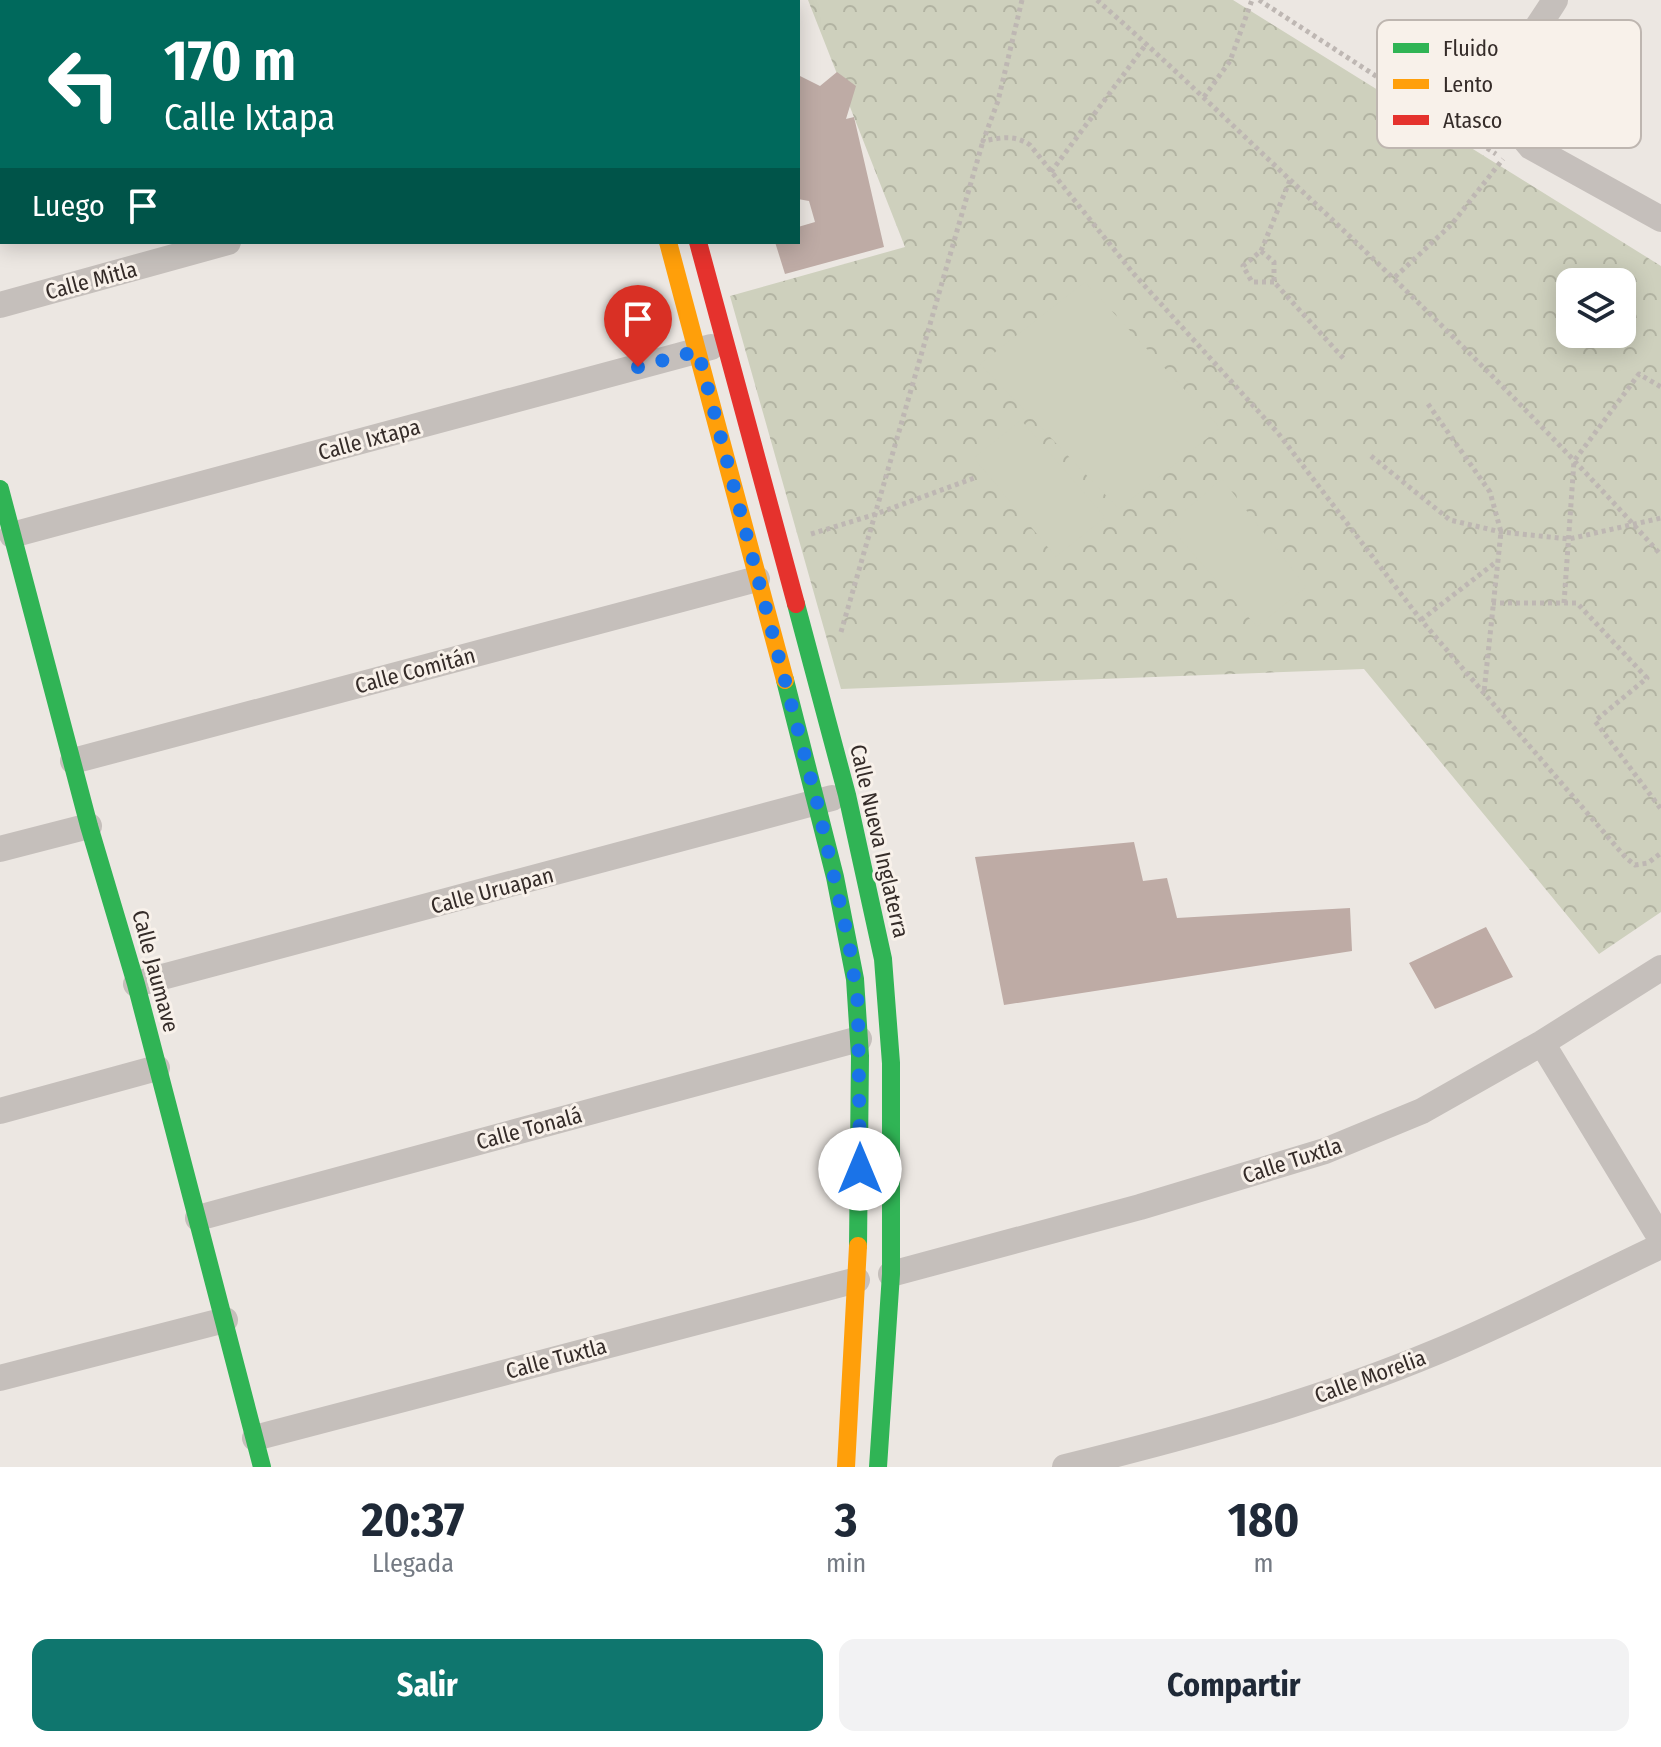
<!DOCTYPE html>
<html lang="es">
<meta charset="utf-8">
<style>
:root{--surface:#fff;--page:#f2f2f3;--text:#1f2937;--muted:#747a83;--accent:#0f766e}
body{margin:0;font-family:"Fira Sans Condensed",sans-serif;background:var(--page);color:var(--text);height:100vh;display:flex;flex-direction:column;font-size:30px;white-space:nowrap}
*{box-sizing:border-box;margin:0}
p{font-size:26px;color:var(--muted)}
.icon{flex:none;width:44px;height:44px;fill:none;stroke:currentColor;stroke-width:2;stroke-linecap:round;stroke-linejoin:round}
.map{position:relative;height:1467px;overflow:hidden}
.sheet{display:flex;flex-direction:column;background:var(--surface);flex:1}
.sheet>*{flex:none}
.banner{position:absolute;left:0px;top:0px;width:800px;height:244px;box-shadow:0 4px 20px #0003;background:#00695c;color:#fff;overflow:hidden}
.controls{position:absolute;left:1556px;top:268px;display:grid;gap:16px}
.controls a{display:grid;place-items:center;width:80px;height:80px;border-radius:16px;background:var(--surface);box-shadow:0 4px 20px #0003;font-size:40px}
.pin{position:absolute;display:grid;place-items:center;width:68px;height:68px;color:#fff;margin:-82px -34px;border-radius:50% 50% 50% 0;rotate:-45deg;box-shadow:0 0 8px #0007}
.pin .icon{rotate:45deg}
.me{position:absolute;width:88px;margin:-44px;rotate:0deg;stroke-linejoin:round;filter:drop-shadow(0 0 6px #0008)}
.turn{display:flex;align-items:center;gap:28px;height:168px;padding:0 32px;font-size:36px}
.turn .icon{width:104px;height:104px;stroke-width:2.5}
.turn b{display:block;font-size:56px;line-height:68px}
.then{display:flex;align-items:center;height:76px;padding:0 32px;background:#0003;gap:16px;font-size:30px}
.eta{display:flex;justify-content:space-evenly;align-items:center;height:136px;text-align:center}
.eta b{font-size:48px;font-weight:700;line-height:56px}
.action{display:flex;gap:16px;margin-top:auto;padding:16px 32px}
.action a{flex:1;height:92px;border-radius:16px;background:var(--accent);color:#fff;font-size:32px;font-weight:700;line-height:92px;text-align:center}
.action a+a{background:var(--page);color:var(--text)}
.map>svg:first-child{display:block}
.park{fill:url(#park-crowns);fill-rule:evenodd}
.pitch{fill:#ced0bd}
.building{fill:#beaba5}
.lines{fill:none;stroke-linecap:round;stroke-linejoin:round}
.path{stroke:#beb7b3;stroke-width:5;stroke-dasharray:4 4;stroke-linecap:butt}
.lane{stroke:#c5bfbb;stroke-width:14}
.street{stroke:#c5bfbb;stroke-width:26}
.fast{stroke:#30b455;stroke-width:18}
.slow{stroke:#ff9f0a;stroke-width:18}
.jam{stroke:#e5322d;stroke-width:18}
.route{stroke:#1a73e8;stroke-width:14;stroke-dasharray:0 25.2}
.labels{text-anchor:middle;stroke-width:6;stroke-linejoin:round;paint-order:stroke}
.street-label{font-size:22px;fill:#352c29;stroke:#f8f1ea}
.key{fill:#f8f1ea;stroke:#beb6b0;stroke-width:2}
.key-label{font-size:22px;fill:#352c29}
</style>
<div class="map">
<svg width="1661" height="1467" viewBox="0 0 1661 1467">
<defs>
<pattern id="park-crowns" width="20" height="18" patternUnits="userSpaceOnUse" patternTransform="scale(2)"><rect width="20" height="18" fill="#ced0bd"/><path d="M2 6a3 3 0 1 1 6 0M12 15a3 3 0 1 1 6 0" fill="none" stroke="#b2b3a2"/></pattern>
</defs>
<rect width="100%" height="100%" fill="#ece7e2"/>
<!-- park -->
<path class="park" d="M 808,0 L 1233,0 L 1661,266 L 1661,912 L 1599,954 L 1364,669 L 841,689 L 730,296 L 905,247 ZM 1570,282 L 1622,282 L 1622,334 L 1570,334 Z"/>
<!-- pitch -->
<path class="pitch" d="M 1085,282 L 1220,428 L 1119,509 L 980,364 Z
M 1021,420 L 1105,517 L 1056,557 L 974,458 Z
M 1222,479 L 1306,587 L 1257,627 L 1168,525 Z"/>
<!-- building -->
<path class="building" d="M 837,72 L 856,86 L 846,119 L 854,117 L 884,247 L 785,274 L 775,242 L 798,242 L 798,227 L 815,222 L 809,201 L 798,199 L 798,75 L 820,86 Z
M 1134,842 L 1143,881 L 1167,878 L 1177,918 L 1350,908 L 1352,951 L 1004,1005 L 975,857 Z
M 1486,927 L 1513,977 L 1435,1009 L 1409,963 Z"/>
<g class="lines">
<!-- path -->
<path class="path" d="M 1022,0 L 998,101 L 983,141 C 1000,138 1014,134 1030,145 L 1133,273 L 1278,433 L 1421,620 L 1626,858 L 1635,865 L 1648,863 L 1661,853
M 1097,0 C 1162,57 1224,117 1287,177 C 1416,298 1543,423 1661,555
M 1259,0 L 1496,154
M 1204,97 L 1230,61 L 1252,0
M 1051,172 L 1147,43
M 1261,251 L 1274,262 L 1274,282 L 1344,359
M 1395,277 L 1451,225 L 1503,159
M 1274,282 L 1252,282 L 1243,266 L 1261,251 L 1290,180
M 1428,404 L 1490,492 L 1501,532 L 1484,692
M 1371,456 L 1450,520 L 1501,532 L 1569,539 L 1661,518
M 811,534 L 873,515 L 977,477
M 1492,603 L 1577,603 L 1647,678 L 1595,721 L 1661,809
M 1564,603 L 1574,461 L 1639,374 L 1661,387
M 1421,620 L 1496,562
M 841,632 L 983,141"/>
<!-- lane -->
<path class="lane" d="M 786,2 L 790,0"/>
<!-- street -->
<path class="street" d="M 1555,0 C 1537,30 1505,66 1507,103 C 1507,120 1520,134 1531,147 L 1661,219
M 197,2 L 205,0
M 0,52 L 2,52
M 0,305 L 228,242
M 12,535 L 711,347
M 73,761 L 757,579
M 0,849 L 89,826
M 136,984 L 832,798
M 1542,1043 L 1661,1239
M 0,1111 L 157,1068
M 198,1218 L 859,1039
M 891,1274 L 1140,1207 L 1325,1151 L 1422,1111 L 1542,1043 L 1661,968
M 0,1378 L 225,1320
M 255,1438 L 857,1280
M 1065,1467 C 1191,1436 1316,1402 1436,1352 C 1512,1321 1586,1281 1661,1246"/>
<!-- fast -->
<path class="fast" d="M 0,489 L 89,826 L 136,984 L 262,1467
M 796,604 L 847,795 L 883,959 L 891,1063 L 891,1274 L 878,1467
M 785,680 L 835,877 L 855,979 L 860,1056 L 858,1246"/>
<!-- slow -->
<path class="slow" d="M 605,0 L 606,2
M 668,242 L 785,680
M 846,1467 L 858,1246"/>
<!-- jam -->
<path class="jam" d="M 698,242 L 796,604"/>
</g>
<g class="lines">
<!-- route -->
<path class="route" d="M 638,367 L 698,351 L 817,802 L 849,943 L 858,1004 L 860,1169"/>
</g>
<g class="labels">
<!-- street labels -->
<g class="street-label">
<text transform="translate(91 280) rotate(-15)" y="8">Calle Mitla</text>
<text transform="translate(369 439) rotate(-15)" y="8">Calle Ixtapa</text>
<text transform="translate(415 670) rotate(-15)" y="8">Calle Comitán</text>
<text transform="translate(880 841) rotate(77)" y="8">Calle Nueva Inglaterra</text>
<text transform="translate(492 890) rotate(-15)" y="8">Calle Uruapan</text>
<text transform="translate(156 971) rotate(75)" y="8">Calle Jaumave</text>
<text transform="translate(529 1128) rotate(-15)" y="8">Calle Tonalá</text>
<text transform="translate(1292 1160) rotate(-18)" y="8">Calle Tuxtla</text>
<text transform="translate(556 1358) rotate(-15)" y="8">Calle Tuxtla</text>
<text transform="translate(1370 1376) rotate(-20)" y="8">Calle Morelia</text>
</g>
</g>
<!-- legend -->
<rect x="1377" y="20" width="264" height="128" rx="12" class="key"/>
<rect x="1393" y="43" width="36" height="10" fill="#30b455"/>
<rect x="1393" y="79" width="36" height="10" fill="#ff9f0a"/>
<rect x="1393" y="115" width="36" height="10" fill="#e5322d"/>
<g class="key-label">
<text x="1443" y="56">Fluido</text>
<text x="1443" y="92">Lento</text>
<text x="1443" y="128">Atasco</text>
</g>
</svg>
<div class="controls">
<a><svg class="icon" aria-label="layers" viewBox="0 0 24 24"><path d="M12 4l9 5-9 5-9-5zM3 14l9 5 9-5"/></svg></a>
</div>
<div class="pin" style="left:638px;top:367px;background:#d93025"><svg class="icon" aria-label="arrive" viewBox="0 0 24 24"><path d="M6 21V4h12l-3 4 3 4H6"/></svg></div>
<svg class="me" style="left:860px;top:1169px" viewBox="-20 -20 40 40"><circle r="19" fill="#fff"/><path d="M0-13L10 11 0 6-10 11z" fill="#1a73e8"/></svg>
<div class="banner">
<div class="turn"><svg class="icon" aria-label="left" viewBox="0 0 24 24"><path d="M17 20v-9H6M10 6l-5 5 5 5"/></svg><div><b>170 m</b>Calle Ixtapa</div></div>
<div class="then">Luego<svg class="icon" aria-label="arrive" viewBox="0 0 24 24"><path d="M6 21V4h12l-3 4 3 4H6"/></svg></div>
</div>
</div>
<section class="sheet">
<div class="eta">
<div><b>20:37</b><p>Llegada</p></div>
<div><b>3</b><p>min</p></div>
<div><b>180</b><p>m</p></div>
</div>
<div class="action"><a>Salir</a><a>Compartir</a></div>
</section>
